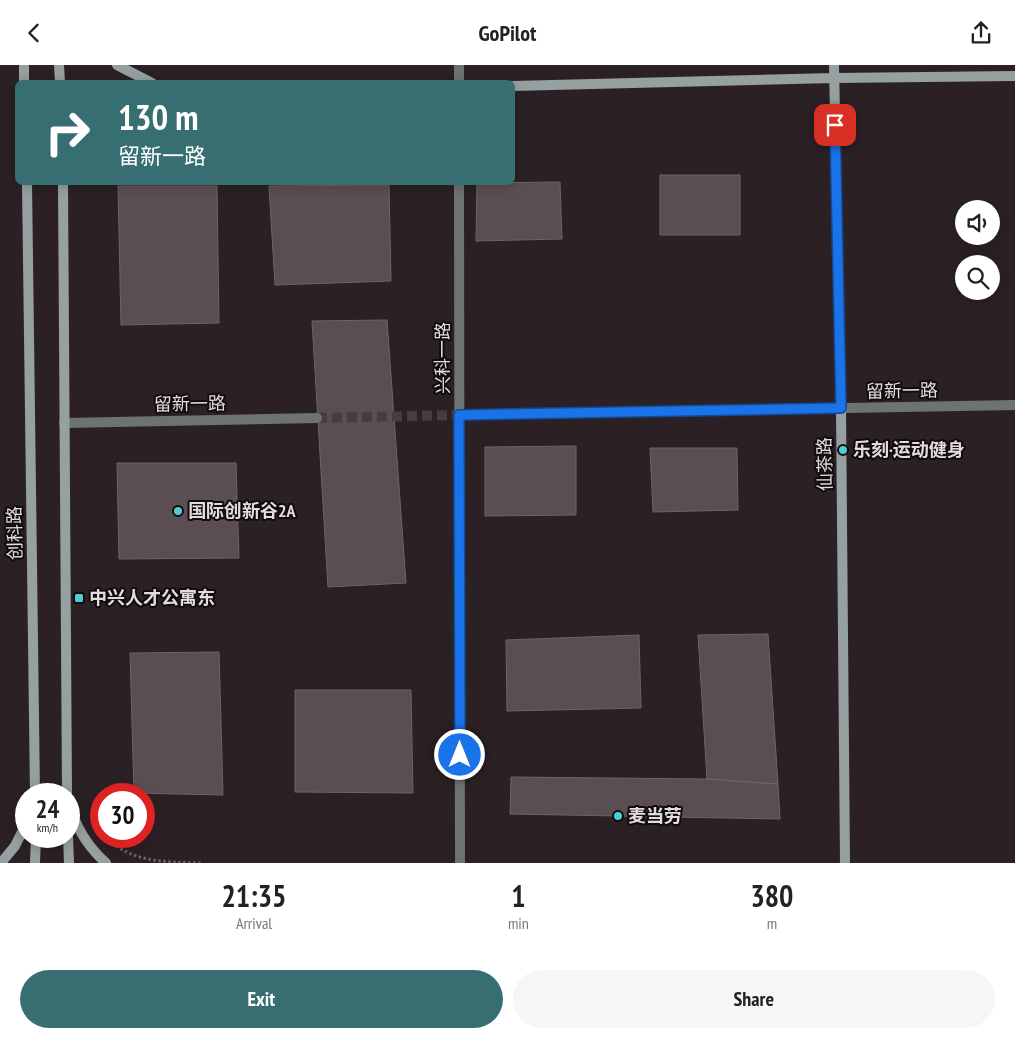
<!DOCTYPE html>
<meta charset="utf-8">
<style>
:root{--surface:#fff;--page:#f6f6f6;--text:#222;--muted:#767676;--accent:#376e72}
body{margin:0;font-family:"PT Sans Narrow","Noto Sans SC",sans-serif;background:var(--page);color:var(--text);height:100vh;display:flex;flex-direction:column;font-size:19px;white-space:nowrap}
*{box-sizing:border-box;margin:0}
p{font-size:16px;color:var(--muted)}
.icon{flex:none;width:28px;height:28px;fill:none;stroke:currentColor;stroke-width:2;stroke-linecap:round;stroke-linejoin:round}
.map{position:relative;height:798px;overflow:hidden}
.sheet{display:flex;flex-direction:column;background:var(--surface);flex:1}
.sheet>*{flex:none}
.banner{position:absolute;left:15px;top:15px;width:500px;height:105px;border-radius:8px;box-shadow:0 2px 12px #0003;background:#376e72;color:#fff;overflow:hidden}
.fabs{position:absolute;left:955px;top:135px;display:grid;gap:10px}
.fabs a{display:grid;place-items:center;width:45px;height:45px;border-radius:50%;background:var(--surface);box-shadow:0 2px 12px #0003;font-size:25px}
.speed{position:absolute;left:15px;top:718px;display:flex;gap:10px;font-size:25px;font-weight:700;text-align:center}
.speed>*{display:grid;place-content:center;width:65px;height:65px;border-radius:50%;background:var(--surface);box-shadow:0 2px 12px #0003;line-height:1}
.speed small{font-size:12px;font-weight:400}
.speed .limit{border:8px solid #d22;background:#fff;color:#111}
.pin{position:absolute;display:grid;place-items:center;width:42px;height:42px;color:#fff;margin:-21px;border-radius:10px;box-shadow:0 2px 8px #0006}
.me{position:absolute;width:55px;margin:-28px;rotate:0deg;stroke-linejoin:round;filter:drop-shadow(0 0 4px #0008)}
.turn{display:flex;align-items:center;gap:18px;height:105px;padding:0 20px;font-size:22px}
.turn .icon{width:65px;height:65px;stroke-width:2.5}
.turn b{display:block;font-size:35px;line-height:42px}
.eta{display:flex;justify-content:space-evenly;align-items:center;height:85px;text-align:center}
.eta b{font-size:30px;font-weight:600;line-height:35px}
.primary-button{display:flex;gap:10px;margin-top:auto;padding:10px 20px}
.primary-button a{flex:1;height:58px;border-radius:30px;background:var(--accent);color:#fff;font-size:20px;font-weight:600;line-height:58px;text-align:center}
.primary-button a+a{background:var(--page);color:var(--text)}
header{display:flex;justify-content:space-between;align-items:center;height:65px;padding:0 20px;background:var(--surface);font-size:22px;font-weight:600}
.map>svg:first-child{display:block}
.building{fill:#5a4e52;stroke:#6f6368}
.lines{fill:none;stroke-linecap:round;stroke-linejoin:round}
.street-tunnel{stroke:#473d41;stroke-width:10;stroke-dasharray:10 5;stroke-linecap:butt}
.path{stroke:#6c6366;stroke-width:3;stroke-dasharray:2.5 2.5;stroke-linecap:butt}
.street{stroke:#6d7373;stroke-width:10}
.secondary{stroke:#96a0a1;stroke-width:10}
.route-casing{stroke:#114b97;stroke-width:12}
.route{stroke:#1a73e8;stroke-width:9}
.poi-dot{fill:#51ccd4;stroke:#100c0e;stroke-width:2}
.labels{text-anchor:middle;stroke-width:4;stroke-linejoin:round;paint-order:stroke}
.street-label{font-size:18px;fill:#e3dcde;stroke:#100c0e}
.poi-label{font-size:18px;font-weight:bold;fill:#e3dcde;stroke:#100c0e;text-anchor:start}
</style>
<header><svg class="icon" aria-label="back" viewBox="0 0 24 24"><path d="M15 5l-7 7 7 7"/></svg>GoPilot<svg class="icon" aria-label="share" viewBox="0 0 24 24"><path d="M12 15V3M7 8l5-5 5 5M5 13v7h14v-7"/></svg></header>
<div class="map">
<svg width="1015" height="798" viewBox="0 0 1015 798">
<rect width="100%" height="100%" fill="#2b2125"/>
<!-- building -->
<path class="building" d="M 660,110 L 740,110 L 740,170 L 660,170 Z
M 560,117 L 562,174 L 476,176 L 477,118 Z
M 389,120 L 391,216 L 275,220 L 269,121 Z
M 118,121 L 217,121 L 219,258 L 121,260 Z
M 387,255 L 406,518 L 328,522 L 312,256 Z
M 576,381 L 576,450 L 485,451 L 485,382 Z
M 650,383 L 737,383 L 738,445 L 653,447 Z
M 117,398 L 236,398 L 239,493 L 119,494 Z
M 768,569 L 778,719 L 707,714 L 698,570 Z
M 639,570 L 641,643 L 507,646 L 506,575 Z
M 219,587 L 223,730 L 134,728 L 130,588 Z
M 295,625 L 411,625 L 413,728 L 295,727 Z
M 511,712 L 707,714 L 778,719 L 780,754 L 510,749 Z"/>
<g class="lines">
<!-- street-tunnel -->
<path class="street-tunnel" d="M 317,353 L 459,350"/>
<!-- path -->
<path class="path" d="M 94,744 L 101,764
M 105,771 C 130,798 165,797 202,798"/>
<!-- street -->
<path class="street" d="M 459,0 L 459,18
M 459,118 L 460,798
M 459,350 L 1015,340
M 64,358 L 317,353"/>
<!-- secondary -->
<path class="secondary" d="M 24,0 L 24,18
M 59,0 L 60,18
M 117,0 L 152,18
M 834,0 L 841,343 L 845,798
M 512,21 L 834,13 L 1015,11
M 27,118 L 35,729
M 63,118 L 67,729
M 69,737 C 75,761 88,782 106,798
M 68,771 L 69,798
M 1,798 L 15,781 L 26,759
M 35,798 L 36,771"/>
</g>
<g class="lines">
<defs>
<path id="route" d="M 460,690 L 459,350 L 841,343 L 835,60"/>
</defs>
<!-- route casing -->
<use href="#route" class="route-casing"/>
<!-- route -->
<use href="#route" class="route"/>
</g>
<!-- markers -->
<g class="poi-dot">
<circle cx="843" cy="385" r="5"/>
<circle cx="178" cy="446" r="5"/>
<rect x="74" y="528" width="10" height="10" rx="2.5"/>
<circle cx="618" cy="751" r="5"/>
</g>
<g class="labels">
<!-- street labels -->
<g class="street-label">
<text transform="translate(443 293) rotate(-90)" y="6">兴科一路</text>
<text transform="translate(902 326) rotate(-1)" y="6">留新一路</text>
<text transform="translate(190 339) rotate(-1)" y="6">留新一路</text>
<text transform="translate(825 399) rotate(-91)" y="6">仙茶路</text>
<text transform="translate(15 468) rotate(-91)" y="6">创科路</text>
</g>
<!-- poi labels -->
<g class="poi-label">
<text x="853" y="391">乐刻·运动健身</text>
<text x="188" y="452">国际创新谷2A</text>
<text x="89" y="539">中兴人才公寓东</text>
<text x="628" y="757">麦当劳</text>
</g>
</g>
</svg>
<div class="fabs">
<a><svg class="icon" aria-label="sound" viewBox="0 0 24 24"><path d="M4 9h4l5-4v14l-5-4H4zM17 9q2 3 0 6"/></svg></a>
<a><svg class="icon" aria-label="search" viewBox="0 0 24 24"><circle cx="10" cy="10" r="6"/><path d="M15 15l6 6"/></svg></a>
</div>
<div class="speed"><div>24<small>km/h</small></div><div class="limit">30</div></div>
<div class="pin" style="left:835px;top:60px;background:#d93025"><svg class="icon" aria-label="arrive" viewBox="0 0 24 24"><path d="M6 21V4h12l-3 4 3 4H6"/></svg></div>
<svg class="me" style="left:460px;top:690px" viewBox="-20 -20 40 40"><circle r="17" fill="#1a73e8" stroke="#fff" stroke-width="3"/><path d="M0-11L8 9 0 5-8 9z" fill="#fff"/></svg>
<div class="banner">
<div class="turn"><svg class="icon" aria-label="right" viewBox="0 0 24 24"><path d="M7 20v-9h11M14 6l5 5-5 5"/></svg><div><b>130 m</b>留新一路</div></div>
</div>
</div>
<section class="sheet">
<div class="eta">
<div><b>21:35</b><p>Arrival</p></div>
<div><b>1</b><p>min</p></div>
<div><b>380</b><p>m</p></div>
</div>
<div class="primary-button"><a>Exit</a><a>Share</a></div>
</section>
